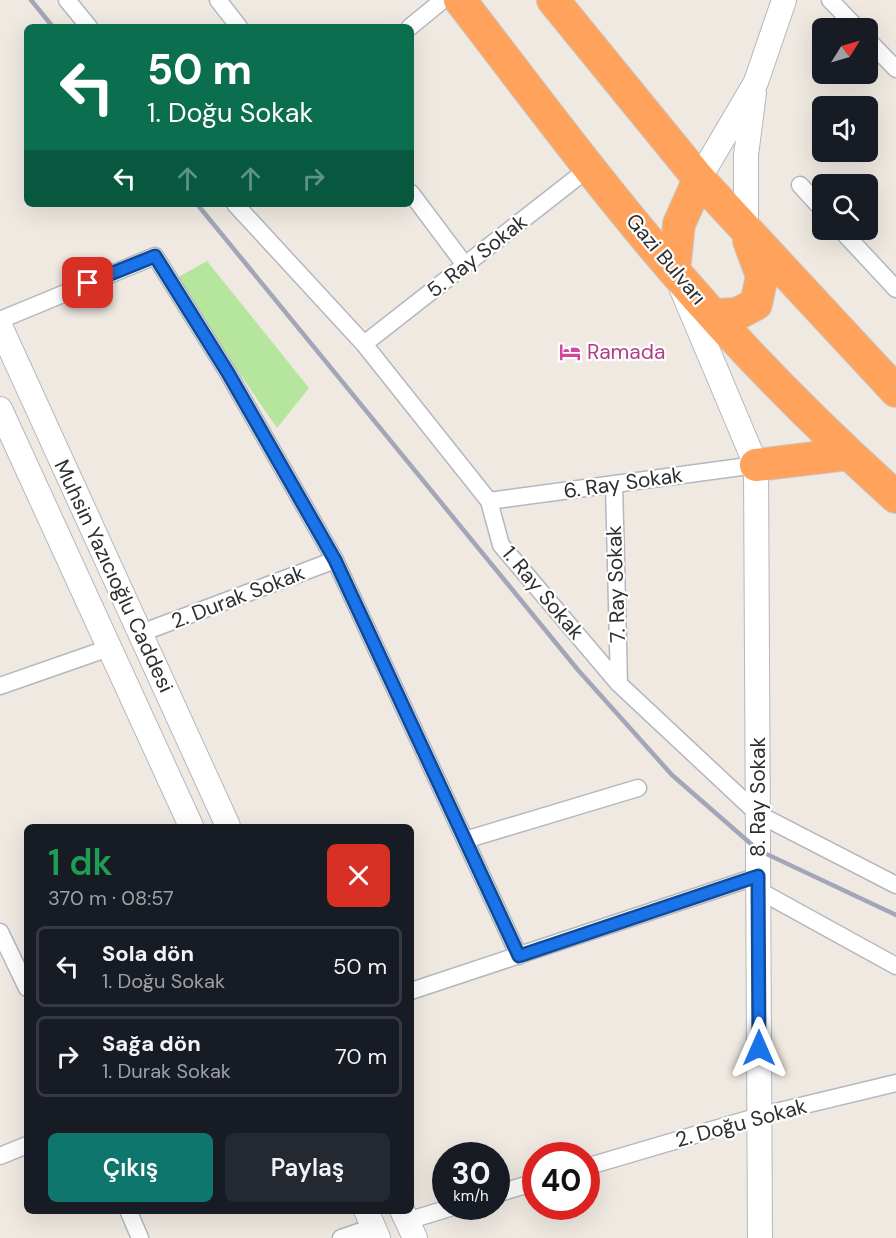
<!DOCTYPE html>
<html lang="tr">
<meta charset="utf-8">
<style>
:root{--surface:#171b24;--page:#242831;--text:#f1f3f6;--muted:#9ea1a6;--line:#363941;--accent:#0f766e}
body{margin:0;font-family:"DM Sans",sans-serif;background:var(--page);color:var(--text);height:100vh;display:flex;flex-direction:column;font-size:22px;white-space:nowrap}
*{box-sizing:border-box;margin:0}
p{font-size:20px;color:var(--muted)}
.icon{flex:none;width:33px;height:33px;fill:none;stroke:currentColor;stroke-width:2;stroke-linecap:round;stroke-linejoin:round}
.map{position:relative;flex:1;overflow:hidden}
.drawer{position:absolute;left:24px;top:824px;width:390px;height:390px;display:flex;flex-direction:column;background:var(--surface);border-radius:9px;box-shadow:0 6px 24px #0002}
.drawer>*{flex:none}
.top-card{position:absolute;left:24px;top:24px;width:390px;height:183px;border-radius:9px;box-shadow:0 6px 24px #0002;background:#0b6e4f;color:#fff;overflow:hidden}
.needle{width:39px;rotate:53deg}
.controls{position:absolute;left:812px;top:18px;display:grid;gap:12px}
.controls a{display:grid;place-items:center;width:66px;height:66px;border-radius:9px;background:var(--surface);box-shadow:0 6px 24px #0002;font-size:30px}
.speed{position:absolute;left:432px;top:1142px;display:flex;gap:12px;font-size:30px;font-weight:700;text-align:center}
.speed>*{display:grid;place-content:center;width:78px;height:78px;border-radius:50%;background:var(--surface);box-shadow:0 6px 24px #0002;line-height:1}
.speed small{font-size:15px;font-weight:400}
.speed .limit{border:9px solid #d22;background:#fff;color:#111}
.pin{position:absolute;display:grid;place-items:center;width:51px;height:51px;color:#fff;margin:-26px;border-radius:12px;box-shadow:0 3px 9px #0006}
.me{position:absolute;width:66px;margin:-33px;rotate:0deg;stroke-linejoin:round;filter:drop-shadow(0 0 4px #0008)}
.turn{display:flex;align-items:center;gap:21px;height:126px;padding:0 24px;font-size:27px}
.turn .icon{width:78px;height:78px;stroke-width:2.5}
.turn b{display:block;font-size:42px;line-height:51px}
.lanes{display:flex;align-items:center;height:57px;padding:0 24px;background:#0003;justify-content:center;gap:30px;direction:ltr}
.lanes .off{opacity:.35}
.round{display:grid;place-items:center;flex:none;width:63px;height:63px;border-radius:9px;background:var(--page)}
.headline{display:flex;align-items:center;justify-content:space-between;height:102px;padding:0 24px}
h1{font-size:36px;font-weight:600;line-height:45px;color:#1e9e55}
.primary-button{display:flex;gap:12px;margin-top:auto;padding:12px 24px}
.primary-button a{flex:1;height:69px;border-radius:9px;background:var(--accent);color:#fff;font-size:24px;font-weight:600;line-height:69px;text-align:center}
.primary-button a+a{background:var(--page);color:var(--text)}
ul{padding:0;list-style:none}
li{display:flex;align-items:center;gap:18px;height:81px;margin:0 12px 9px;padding:0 12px;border:3px solid var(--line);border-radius:9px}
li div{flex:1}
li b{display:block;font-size:22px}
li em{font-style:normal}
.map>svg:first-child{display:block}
.green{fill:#b6e59e}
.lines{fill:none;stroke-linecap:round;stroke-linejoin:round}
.street-casing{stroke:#b4b7c1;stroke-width:19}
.secondary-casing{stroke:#b4b7c1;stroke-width:26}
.highway-casing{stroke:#c9c9c9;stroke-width:34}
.street{stroke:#fff;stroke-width:16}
.secondary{stroke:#fff;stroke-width:24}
.highway{stroke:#ffa35c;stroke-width:32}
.rail{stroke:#a3a6b8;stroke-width:4.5}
.route-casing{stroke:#114b97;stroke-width:15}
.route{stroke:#1a73e8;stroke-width:10}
.labels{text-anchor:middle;stroke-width:4.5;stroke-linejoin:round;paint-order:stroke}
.street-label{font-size:21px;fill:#2e2e2e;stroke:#fff}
.hotel-label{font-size:21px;fill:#b23c85;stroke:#fff;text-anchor:start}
</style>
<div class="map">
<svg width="896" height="1238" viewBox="0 0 896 1238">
<rect width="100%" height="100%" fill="#efe9e1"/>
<!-- green -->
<path class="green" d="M 207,261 L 309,388 L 277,428 L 175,279 Z"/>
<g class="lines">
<defs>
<path id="street" d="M 67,0 L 89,27
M 218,0 L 239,27
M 830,0 L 857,28
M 410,27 L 443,0
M 867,39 L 896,69
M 800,185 L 822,209
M 411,193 L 465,265
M 235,204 L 364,344 L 489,501 L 501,545 L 619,684 L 758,814 L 896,885
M 841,230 L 896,289
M 0,320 L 155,256 L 228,373 L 335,560 L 519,956
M 364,344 L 589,168
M 614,484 L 619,684
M 489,501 L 756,465
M 141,633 L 335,560
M 0,686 L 109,648
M 465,840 L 638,788
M 758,890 L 896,966
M 0,932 L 27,988
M 411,991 L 758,876
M 0,1156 L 27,1145
M 586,1167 L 759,1116 L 896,1083
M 496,1194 L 536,1182
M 128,1210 L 140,1238
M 407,1221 L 456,1206
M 341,1238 L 373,1227"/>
<path id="secondary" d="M 699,179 L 756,82 L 784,0
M 746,232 L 746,155 L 754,93
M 681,287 L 756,465 L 760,1238
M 0,326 L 228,826
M 0,409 L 191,826
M 366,1210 L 378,1238
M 402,1210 L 415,1238"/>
<path id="highway" d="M 460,0 C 530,91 599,184 674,271 C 742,350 818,427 896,497
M 553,0 L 699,179 L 896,391
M 674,271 L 679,224 L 699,179
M 714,315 L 737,314 L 756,304 L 762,276 L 749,241
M 756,465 L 848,454"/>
</defs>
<!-- street casing -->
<use href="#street" class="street-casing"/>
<!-- secondary casing -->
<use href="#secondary" class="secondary-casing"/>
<!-- highway casing -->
<use href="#highway" class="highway-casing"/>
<!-- street -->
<use href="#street" class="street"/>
<!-- secondary -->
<use href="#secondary" class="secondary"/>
<!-- highway -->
<use href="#highway" class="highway"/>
<!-- rail -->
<path class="rail" d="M 31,0 L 53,27
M 197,204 L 578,670 L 672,775 L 758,850 L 896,915"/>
</g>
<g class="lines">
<defs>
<path id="route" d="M 88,283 L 155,256 L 228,373 L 335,560 L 519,956 L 758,876 L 759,1048"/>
</defs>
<!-- route casing -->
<use href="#route" class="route-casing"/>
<!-- route -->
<use href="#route" class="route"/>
</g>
<!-- icons -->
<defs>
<symbol id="hotel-bare" viewBox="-9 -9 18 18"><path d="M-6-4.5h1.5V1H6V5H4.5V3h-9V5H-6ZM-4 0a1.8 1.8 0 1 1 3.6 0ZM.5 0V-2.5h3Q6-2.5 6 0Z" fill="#d1479c" stroke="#fff" stroke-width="2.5" paint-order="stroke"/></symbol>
</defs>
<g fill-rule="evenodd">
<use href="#hotel-bare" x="555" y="337" width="30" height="30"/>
</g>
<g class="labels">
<!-- street labels -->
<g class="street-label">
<text transform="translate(477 256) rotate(-38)" y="7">5. Ray Sokak</text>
<text transform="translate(666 259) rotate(50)" y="7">Gazi Bulvarı</text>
<text transform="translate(623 483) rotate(-8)" y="7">6. Ray Sokak</text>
<text transform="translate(114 576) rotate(65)" y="7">Muhsin Yazıcıoğlu Caddesi</text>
<text transform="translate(616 584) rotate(-92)" y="7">7. Ray Sokak</text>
<text transform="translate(543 593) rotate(50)" y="7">1. Ray Sokak</text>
<text transform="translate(238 597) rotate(-21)" y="7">2. Durak Sokak</text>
<text transform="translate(758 797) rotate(-90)" y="7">8. Ray Sokak</text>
<text transform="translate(741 1123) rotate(-15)" y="7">2. Doğu Sokak</text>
</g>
<!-- hotel labels -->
<g class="hotel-label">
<text x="587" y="359">Ramada</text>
</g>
</g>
</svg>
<div class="controls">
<a><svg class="needle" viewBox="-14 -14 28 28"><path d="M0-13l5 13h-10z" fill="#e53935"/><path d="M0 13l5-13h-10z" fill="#9ea1a6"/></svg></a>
<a><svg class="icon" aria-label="sound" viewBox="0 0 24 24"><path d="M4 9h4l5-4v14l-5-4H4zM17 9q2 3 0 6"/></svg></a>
<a><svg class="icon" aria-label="search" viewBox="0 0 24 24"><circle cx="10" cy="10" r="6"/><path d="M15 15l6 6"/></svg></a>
</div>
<div class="speed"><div>30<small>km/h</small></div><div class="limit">40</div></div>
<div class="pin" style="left:88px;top:283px;background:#d93025"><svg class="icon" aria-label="arrive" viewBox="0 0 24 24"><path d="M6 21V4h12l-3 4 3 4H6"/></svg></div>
<svg class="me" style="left:759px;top:1048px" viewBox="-20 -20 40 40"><path d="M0-17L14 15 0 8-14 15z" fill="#1a73e8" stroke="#fff" stroke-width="4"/></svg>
<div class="top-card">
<div class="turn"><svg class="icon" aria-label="left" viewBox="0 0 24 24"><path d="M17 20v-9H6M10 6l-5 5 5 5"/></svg><div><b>50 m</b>1. Doğu Sokak</div></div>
<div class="lanes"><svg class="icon" aria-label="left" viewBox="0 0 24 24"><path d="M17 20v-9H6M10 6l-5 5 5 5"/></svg><svg class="icon off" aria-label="ahead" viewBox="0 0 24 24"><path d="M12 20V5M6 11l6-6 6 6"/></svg><svg class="icon off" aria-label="ahead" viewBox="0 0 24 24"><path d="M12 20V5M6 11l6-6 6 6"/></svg><svg class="icon off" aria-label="right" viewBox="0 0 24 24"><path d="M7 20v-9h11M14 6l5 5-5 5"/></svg></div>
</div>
<section class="drawer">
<div class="headline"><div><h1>1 dk</h1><p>370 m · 08:57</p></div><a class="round" style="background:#d93025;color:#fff"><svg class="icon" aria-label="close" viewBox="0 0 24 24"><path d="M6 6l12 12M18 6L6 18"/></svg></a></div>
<ul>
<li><svg class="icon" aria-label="left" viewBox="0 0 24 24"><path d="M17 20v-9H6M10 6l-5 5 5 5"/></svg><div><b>Sola dön</b><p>1. Doğu Sokak</p></div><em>50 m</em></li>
<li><svg class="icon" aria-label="right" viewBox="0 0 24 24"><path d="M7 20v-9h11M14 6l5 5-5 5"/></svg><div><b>Sağa dön</b><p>1. Durak Sokak</p></div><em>70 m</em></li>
</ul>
<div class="primary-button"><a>Çıkış</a><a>Paylaş</a></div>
</section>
</div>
